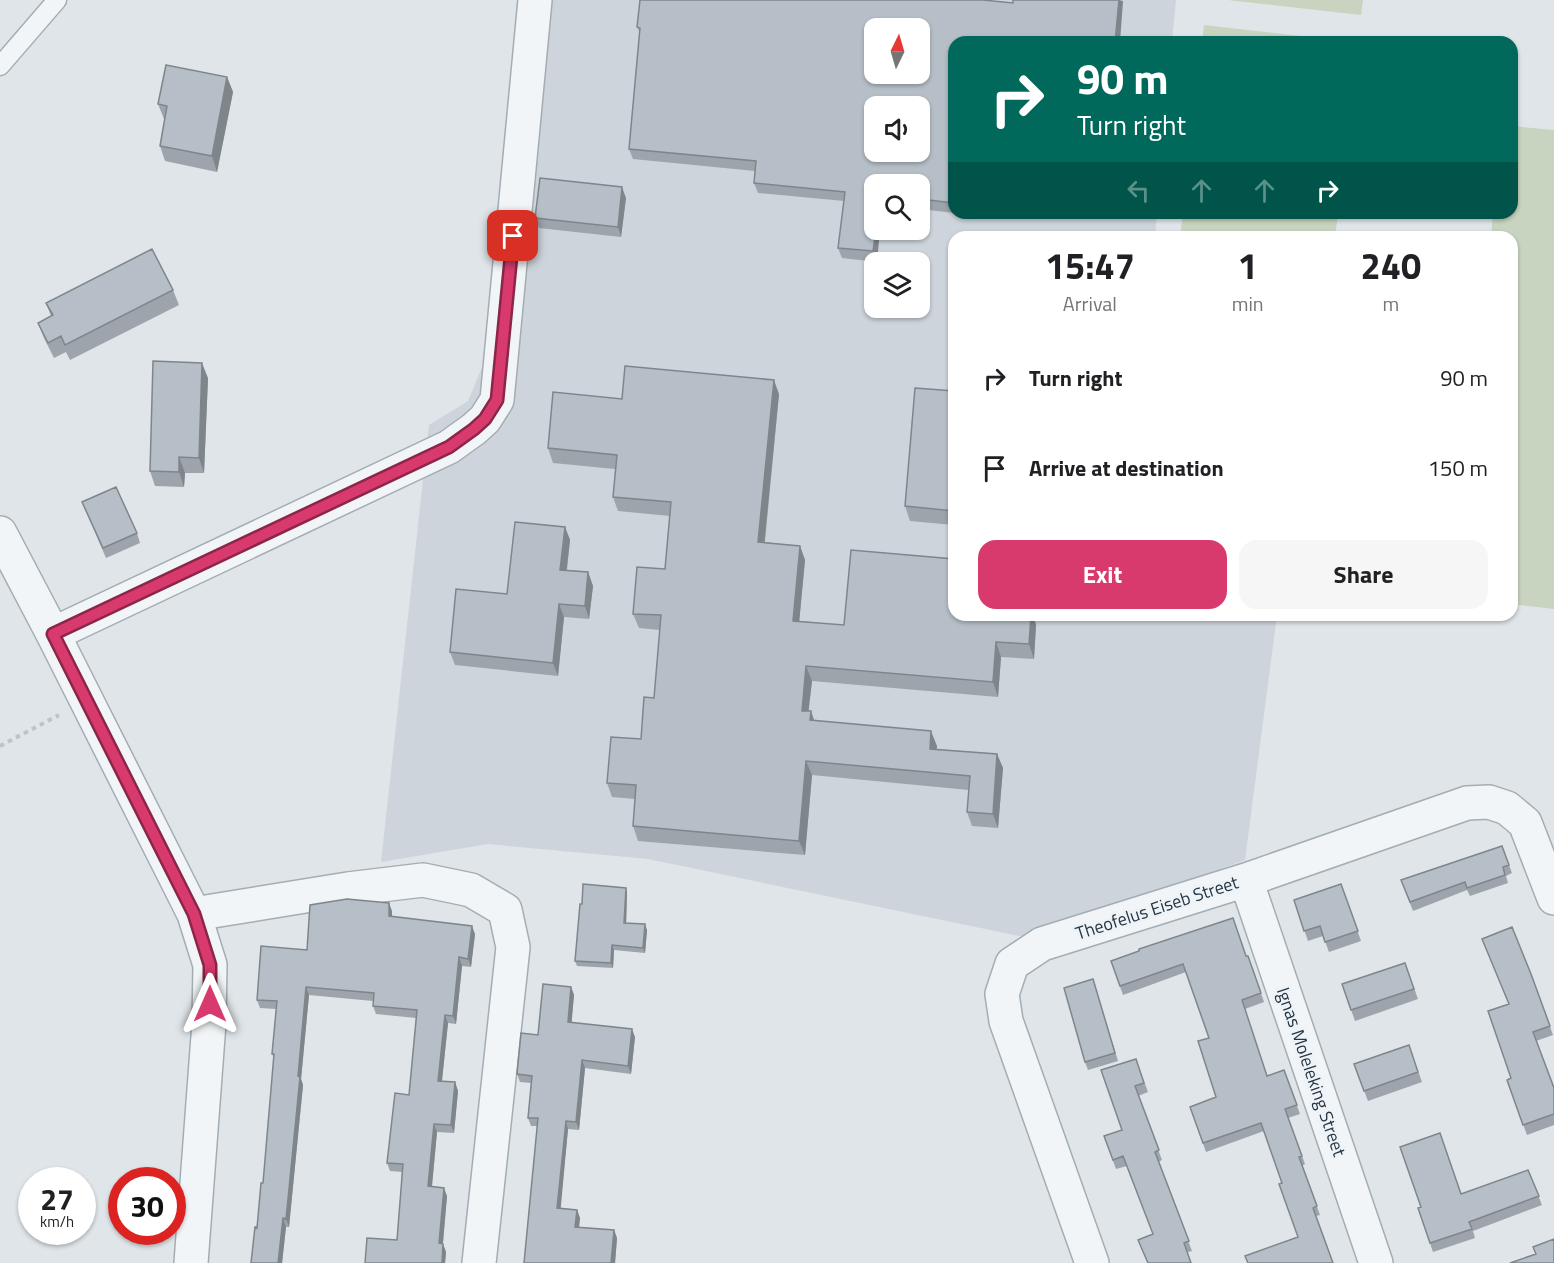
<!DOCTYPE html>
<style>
:root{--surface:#fff;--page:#f6f6f6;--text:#202124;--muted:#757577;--accent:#d83a6e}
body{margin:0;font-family:"Titillium Web",sans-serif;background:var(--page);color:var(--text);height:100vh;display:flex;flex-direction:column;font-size:22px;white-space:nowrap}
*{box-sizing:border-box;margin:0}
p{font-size:20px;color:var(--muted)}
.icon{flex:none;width:33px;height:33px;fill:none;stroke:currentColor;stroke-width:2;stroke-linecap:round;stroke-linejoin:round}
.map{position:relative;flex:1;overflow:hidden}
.details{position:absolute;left:948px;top:231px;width:570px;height:390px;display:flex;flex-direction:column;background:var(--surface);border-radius:18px;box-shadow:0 2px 4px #0004}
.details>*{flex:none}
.hud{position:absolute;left:948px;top:36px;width:570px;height:183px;border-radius:18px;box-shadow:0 2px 4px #0004;background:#00695c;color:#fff;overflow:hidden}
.needle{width:39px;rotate:5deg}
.buttons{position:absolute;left:864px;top:18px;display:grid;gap:12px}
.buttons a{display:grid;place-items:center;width:66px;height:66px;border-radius:12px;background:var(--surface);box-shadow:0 2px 4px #0004;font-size:30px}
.speed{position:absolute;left:18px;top:1167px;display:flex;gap:12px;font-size:30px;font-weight:700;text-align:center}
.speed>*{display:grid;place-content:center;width:78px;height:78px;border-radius:50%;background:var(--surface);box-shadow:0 2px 4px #0004;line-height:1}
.speed small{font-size:15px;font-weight:400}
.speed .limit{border:9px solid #d22;background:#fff;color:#111}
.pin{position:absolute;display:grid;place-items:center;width:51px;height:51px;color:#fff;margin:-26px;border-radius:12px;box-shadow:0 3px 9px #0006}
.me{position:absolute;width:66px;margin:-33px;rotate:0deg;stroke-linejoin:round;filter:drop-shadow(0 0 4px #0008)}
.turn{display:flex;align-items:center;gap:21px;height:126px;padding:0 30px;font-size:27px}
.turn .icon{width:78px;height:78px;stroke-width:2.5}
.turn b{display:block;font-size:42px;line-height:51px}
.lanes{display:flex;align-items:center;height:57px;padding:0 30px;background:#0003;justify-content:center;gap:30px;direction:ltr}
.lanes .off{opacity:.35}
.eta{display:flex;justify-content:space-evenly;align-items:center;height:102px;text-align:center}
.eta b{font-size:36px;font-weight:700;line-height:42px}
.cta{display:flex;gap:12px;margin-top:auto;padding:12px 30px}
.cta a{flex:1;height:69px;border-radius:18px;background:var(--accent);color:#fff;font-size:24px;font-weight:700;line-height:69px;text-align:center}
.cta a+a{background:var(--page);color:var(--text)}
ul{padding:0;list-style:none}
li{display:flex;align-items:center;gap:18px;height:90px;padding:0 30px}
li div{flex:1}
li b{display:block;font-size:22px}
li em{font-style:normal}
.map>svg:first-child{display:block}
.built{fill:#cdd4db;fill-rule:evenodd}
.green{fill:#c8d4bf}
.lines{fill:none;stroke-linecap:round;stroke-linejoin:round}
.lane-casing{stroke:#a4adb4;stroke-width:21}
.street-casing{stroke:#a4adb4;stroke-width:36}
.path{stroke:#bdc3c8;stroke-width:4;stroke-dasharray:4.5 4.5;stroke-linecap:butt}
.lane{stroke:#f2f5f7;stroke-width:18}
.street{stroke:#f2f5f7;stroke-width:33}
.wall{fill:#9da4ab}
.shaded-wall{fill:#7f868b}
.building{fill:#b6bfc7;stroke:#7f868b;stroke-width:1.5;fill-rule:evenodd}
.route-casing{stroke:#8c2648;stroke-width:15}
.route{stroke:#d83a6e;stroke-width:10}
.labels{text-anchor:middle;stroke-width:6;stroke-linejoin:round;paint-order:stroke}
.street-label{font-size:18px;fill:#263542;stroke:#eef3f7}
</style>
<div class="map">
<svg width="1554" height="1263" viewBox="0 0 1554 1263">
<rect width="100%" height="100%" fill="#dfe5e9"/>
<!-- built -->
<path class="built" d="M 522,0 L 1176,0 L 1172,42 L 954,42 L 954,213 L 1157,213 L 1155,237 L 954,237 L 954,615 L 1277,615 L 1245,860 L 1029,938 L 648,859 L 488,844 L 381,862 L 429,425 L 468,401 L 483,365 ZM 874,28 L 920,28 L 920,74 L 874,74 ZM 874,106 L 920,106 L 920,152 L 874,152 ZM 874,184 L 920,184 L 920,230 L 874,230 ZM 874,262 L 920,262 L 920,308 L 874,308 Z"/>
<!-- green -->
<path class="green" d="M 1228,0 L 1363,0 L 1361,15 Z
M 1204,25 L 1353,42 L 1202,42 Z
M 1512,126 L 1554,130 L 1554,609 L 1512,604 L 1512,237 L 1491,237 L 1493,213 L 1512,213 Z
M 1183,213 L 1338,213 L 1335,237 L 1180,237 Z"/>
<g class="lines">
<defs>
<path id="lane" d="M 0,66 L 57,0"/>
<path id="street" d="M 0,533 L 53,634 L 194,914 L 210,965 L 209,1023 L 191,1263
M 53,634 L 449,447 L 474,429 L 485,419 L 497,400 L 535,0
M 1246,880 L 1376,1263
M 194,914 L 348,889 L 423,880 L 471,890 L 505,910 L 513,947 L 479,1263
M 1092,1263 L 1006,1021 L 1002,994 L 1012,964 L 1042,944 L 1246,880 L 1467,803 L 1489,802 L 1507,808 L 1525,823 L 1554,898"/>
</defs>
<!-- lane casing -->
<use href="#lane" class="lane-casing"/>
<!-- street casing -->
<use href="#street" class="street-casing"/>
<!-- path -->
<path class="path" d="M 0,746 L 59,715"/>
<!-- lane -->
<use href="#lane" class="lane"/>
<!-- street -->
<use href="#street" class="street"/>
</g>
<!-- wall -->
<path class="wall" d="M 1123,1 L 954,42 L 954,213 L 920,209 L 920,184 L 874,184 L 877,262 L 842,258 L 838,248 L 844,201 L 758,193 L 754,183 L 755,171 L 633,159 L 629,149 L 640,33 L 637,27 L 1013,3 Z
M 227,77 L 233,92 L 217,172 L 165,161 L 160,146 L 165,120 L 164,119 L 158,104 Z
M 626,198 L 621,237 L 539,228 L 535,218 Z
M 958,213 L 974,213 L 974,215 Z
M 173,290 L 179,305 L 70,360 L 66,352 L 54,358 L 44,338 L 38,323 L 51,316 L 46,303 Z
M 208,378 L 204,473 L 185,473 L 184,487 L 155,486 L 150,471 Z
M 954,391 L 954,525 L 910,521 L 905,506 Z
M 779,394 L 765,542 L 800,546 L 805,560 L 799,621 L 844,625 L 954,615 L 1033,615 L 1036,625 L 1034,659 L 1001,657 L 998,697 L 812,681 L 808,711 L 811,711 L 814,721 L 937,746 L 936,749 L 997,754 L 1003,768 L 998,828 L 972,826 L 967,812 L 969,790 L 812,775 L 805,855 L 638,841 L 633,826 L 635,799 L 612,797 L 607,783 L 641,739 L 654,698 L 660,630 L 639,628 L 633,614 L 665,569 L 670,516 L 618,511 L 613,497 L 615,469 L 553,463 L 548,448 L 622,399 Z
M 82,502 L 137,533 L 140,543 L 106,558 Z
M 565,527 L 570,540 L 567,570 L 588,572 L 593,586 L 589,619 L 564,617 L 558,676 L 455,665 L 450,652 L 507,594 Z
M 1502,846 L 1512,873 L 1506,876 L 1508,883 L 1470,896 L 1467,890 L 1413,911 L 1401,880 Z
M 1341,884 L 1361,941 L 1329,952 L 1323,936 L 1308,941 L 1294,900 Z
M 626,888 L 627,893 L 626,923 L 647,930 L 645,953 L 614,950 L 613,968 L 577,966 L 575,961 L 582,904 Z
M 392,911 L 392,917 L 475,934 L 471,967 L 462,966 L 456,1024 L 448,1023 L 442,1081 L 455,1082 L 458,1091 L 454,1133 L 437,1132 L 432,1187 L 447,1196 L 443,1244 L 446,1252 L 445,1263 L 365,1263 L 397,1240 L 402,1172 L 390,1171 L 387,1163 L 409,1095 L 416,1018 L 376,1014 L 373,1006 L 373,1001 L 309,995 L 301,1079 L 303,1085 L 289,1227 L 286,1227 L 282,1263 L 251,1263 L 263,1183 L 274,1058 L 272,1054 L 276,1009 L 260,1008 L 257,1000 L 307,950 Z
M 1246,956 L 1248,956 L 1264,1002 L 1245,1009 L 1267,1076 L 1284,1070 L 1300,1114 L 1288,1118 L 1305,1164 L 1302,1166 L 1320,1215 L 1316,1216 L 1298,1237 L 1282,1183 L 1264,1131 L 1206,1152 L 1190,1107 L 1216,1097 L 1209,1038 L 1186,972 L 1123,995 L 1111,961 Z
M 1405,963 L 1418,999 L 1355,1021 L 1342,984 Z
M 1531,974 L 1553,1035 L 1536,1041 L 1554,1088 L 1554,1125 L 1527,1135 L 1507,1080 L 1511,1078 L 1509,1004 Z
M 1093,979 L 1118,1061 L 1088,1070 L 1085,1062 Z
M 571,987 L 574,995 L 571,1023 L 635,1037 L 631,1074 L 585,1068 L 579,1130 L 568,1129 L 560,1208 L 577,1210 L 580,1218 L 579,1227 L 614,1230 L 617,1238 L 615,1263 L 524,1263 L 537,1126 L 531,1126 L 528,1118 L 531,1083 L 520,1082 L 517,1074 L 538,1035 Z
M 1409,1045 L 1422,1082 L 1368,1101 L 1354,1064 Z
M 1136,1059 L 1148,1092 L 1138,1096 L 1162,1160 L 1158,1162 L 1192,1251 L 1188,1252 L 1153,1234 L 1127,1166 L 1116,1169 L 1104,1136 L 1122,1130 Z
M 1528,1170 L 1542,1205 L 1473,1231 L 1475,1238 L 1433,1252 L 1418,1208 L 1461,1194 Z"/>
<!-- shaded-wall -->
<path class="shaded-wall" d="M 1119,0 L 1123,1 L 1120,42 L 1115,42 Z
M 227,77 L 233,92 L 217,172 L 212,156 Z
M 622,187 L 626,198 L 621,237 L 618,227 Z
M 876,230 L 880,230 L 877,262 L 873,251 Z
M 202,363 L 208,378 L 204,473 L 199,458 Z
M 774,380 L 779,394 L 763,556 L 758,542 Z
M 179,457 L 185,473 L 184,487 L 179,472 Z
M 565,527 L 570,540 L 565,583 L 560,570 Z
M 800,546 L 805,560 L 798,635 L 793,621 Z
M 588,572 L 593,586 L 589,619 L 585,606 Z
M 559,604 L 564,617 L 558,676 L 553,663 Z
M 1031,615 L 1033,615 L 1036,625 L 1034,659 L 1029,644 Z
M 996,642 L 1001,657 L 998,697 L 993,682 Z
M 806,666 L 812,681 L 807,725 L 802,711 Z
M 811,711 L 816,726 L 810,720 Z
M 931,731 L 937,746 L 935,764 L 930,749 Z
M 997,754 L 1003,768 L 998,828 L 993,814 Z
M 806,761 L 812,775 L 805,855 L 799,841 Z
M 626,888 L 627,893 L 626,928 L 624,923 Z
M 389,903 L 392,911 L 392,925 L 389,916 Z
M 645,924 L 647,930 L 645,953 L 643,948 Z
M 472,926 L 475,934 L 471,967 L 468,959 Z
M 612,945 L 614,950 L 613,968 L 611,963 Z
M 459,957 L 462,966 L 456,1024 L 453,1016 Z
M 306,987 L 309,995 L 301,1079 L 303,1085 L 289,1227 L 286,1219 L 298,1076 Z
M 571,987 L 574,995 L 571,1030 L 568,1022 Z
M 445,1015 L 448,1023 L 441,1089 L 438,1081 Z
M 632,1029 L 635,1037 L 631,1074 L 628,1066 Z
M 582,1060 L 585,1068 L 579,1130 L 576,1122 Z
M 455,1082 L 458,1091 L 454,1133 L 451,1125 Z
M 566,1121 L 568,1129 L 560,1216 L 557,1208 Z
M 434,1124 L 437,1132 L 431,1195 L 428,1186 Z
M 444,1188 L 447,1196 L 442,1252 L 439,1243 Z
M 577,1210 L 580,1218 L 578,1235 L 575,1227 Z
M 283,1218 L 286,1227 L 282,1263 L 278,1263 Z
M 614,1230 L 617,1238 L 615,1263 L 611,1263 Z
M 443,1244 L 446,1252 L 445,1263 L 442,1263 Z"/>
<!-- building -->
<path class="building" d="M 640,0 L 983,0 L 1013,3 L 1013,0 L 1119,0 L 1115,42 L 954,42 L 954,203 L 920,199 L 920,184 L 874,184 L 874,230 L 876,230 L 873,251 L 838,248 L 845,192 L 754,183 L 756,161 L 629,149 L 640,28 L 637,27 ZM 874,28 L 920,28 L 920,74 L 874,74 ZM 874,106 L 920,106 L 920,152 L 874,152 Z
M 166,65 L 227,77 L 212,156 L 160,146 L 167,106 L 158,104 Z
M 540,178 L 622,187 L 618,227 L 535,218 Z
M 152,249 L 173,290 L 65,345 L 61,336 L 48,343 L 38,323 L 53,315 L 46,303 Z
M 153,361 L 202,363 L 199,458 L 179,457 L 179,472 L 150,471 Z
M 625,366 L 774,380 L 758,542 L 800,546 L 793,621 L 844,625 L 851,550 L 954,559 L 954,615 L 1031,615 L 1029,644 L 996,642 L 993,682 L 806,666 L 802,711 L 811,711 L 810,720 L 931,731 L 930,749 L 997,754 L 993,814 L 967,812 L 970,776 L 806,761 L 799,841 L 633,826 L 636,785 L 607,783 L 611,737 L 641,739 L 644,697 L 654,698 L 661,615 L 633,614 L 637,567 L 665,569 L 671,502 L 613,497 L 617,455 L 548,448 L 553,392 L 622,399 Z
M 915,388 L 954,391 L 954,511 L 905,506 Z
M 116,487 L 137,533 L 103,548 L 82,502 Z
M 515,522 L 565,527 L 560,570 L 588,572 L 585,606 L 559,604 L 553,663 L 450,652 L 456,589 L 507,594 Z
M 1502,846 L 1509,865 L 1503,867 L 1505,875 L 1467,888 L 1465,882 L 1410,902 L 1401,880 Z
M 583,884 L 626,888 L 624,923 L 645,924 L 643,948 L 612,945 L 611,963 L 575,961 L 580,904 L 582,904 Z
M 1341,884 L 1358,931 L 1325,942 L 1320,926 L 1304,931 L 1294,900 Z
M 347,899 L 389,903 L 389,916 L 472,926 L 468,959 L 459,957 L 453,1016 L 445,1015 L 438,1081 L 455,1082 L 451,1125 L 434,1124 L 428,1186 L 444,1188 L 439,1243 L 443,1244 L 442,1263 L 365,1263 L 367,1238 L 397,1240 L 403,1164 L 387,1163 L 395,1093 L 409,1095 L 417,1010 L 373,1006 L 374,993 L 306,987 L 298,1076 L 300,1077 L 286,1219 L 283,1218 L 278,1263 L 251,1263 L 255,1227 L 257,1228 L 261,1183 L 263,1183 L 274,1054 L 272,1054 L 277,1001 L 257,1000 L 261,946 L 307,950 L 310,905 Z
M 1233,918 L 1246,956 L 1248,956 L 1261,993 L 1242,1000 L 1267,1076 L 1284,1070 L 1297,1105 L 1285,1109 L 1302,1156 L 1299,1157 L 1317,1206 L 1313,1208 L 1333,1263 L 1248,1263 L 1245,1256 L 1298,1237 L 1279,1184 L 1282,1183 L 1261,1123 L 1203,1143 L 1190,1107 L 1216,1097 L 1198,1041 L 1209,1038 L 1183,964 L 1120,986 L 1111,961 L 1139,951 L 1139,949 Z
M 1512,927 L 1531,974 L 1550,1026 L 1533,1032 L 1554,1088 L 1554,1114 L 1523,1125 L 1507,1080 L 1511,1078 L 1488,1011 L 1509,1004 L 1482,939 Z
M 1405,963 L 1414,989 L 1351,1010 L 1342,984 Z
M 1093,979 L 1115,1053 L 1085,1062 L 1064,988 Z
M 543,984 L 571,987 L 568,1022 L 632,1029 L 628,1066 L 582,1060 L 576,1122 L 566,1121 L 557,1208 L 577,1210 L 575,1227 L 614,1230 L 611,1263 L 524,1263 L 538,1118 L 528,1118 L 532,1076 L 517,1074 L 521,1033 L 538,1035 Z
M 1409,1045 L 1418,1072 L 1364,1091 L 1354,1064 Z
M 1136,1059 L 1144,1083 L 1135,1086 L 1159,1150 L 1155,1152 L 1189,1241 L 1184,1243 L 1191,1263 L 1148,1263 L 1138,1240 L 1153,1234 L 1123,1156 L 1113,1160 L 1104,1136 L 1122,1130 L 1101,1070 Z
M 1440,1133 L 1461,1194 L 1528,1170 L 1539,1196 L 1469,1222 L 1472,1229 L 1430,1243 L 1418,1208 L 1421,1207 L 1400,1147 Z
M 1554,1239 L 1554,1263 L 1510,1263 L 1536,1254 L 1533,1247 Z"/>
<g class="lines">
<defs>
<path id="route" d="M 210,1004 L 210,965 L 194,914 L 53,634 L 449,447 L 474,429 L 485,419 L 497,400 L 513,236"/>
</defs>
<!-- route casing -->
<use href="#route" class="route-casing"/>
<!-- route -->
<use href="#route" class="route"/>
</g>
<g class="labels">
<!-- street labels -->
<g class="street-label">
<text transform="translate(1157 908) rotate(-18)" y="6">Theofelus Eiseb Street</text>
<text transform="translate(1311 1072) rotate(71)" y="6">Ignas Moleleking Street</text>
</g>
</g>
</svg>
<div class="buttons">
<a><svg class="needle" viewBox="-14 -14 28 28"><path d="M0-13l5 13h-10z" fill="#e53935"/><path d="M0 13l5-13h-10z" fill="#757577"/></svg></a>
<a><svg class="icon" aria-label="sound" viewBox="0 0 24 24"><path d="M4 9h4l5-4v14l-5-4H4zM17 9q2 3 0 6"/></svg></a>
<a><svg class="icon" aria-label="search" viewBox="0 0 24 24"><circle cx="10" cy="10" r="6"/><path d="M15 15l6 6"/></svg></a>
<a><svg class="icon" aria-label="layers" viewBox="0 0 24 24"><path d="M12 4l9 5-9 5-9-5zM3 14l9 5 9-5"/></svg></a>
</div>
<div class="speed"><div>27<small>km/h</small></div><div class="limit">30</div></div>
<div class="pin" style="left:513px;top:236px;background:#d93025"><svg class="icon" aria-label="arrive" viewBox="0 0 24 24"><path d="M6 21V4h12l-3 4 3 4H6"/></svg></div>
<svg class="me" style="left:210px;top:1004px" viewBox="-20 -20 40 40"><path d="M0-17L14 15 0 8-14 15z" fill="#d83a6e" stroke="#fff" stroke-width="4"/></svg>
<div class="hud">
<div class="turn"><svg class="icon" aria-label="right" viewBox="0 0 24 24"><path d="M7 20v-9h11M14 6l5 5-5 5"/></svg><div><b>90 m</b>Turn right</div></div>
<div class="lanes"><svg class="icon off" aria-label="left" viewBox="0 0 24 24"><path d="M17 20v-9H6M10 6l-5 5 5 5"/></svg><svg class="icon off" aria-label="ahead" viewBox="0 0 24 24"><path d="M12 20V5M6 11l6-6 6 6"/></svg><svg class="icon off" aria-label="ahead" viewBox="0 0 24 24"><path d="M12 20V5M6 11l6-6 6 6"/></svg><svg class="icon" aria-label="right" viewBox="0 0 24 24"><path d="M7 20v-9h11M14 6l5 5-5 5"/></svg></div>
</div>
<section class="details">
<div class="eta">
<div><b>15:47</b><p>Arrival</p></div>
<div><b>1</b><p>min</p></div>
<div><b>240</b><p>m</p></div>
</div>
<ul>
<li><svg class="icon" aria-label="right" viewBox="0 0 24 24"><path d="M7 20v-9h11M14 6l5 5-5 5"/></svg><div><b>Turn right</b></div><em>90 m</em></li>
<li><svg class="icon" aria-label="arrive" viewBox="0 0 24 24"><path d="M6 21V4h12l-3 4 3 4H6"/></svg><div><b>Arrive at destination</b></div><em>150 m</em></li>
</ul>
<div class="cta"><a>Exit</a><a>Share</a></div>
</section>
</div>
